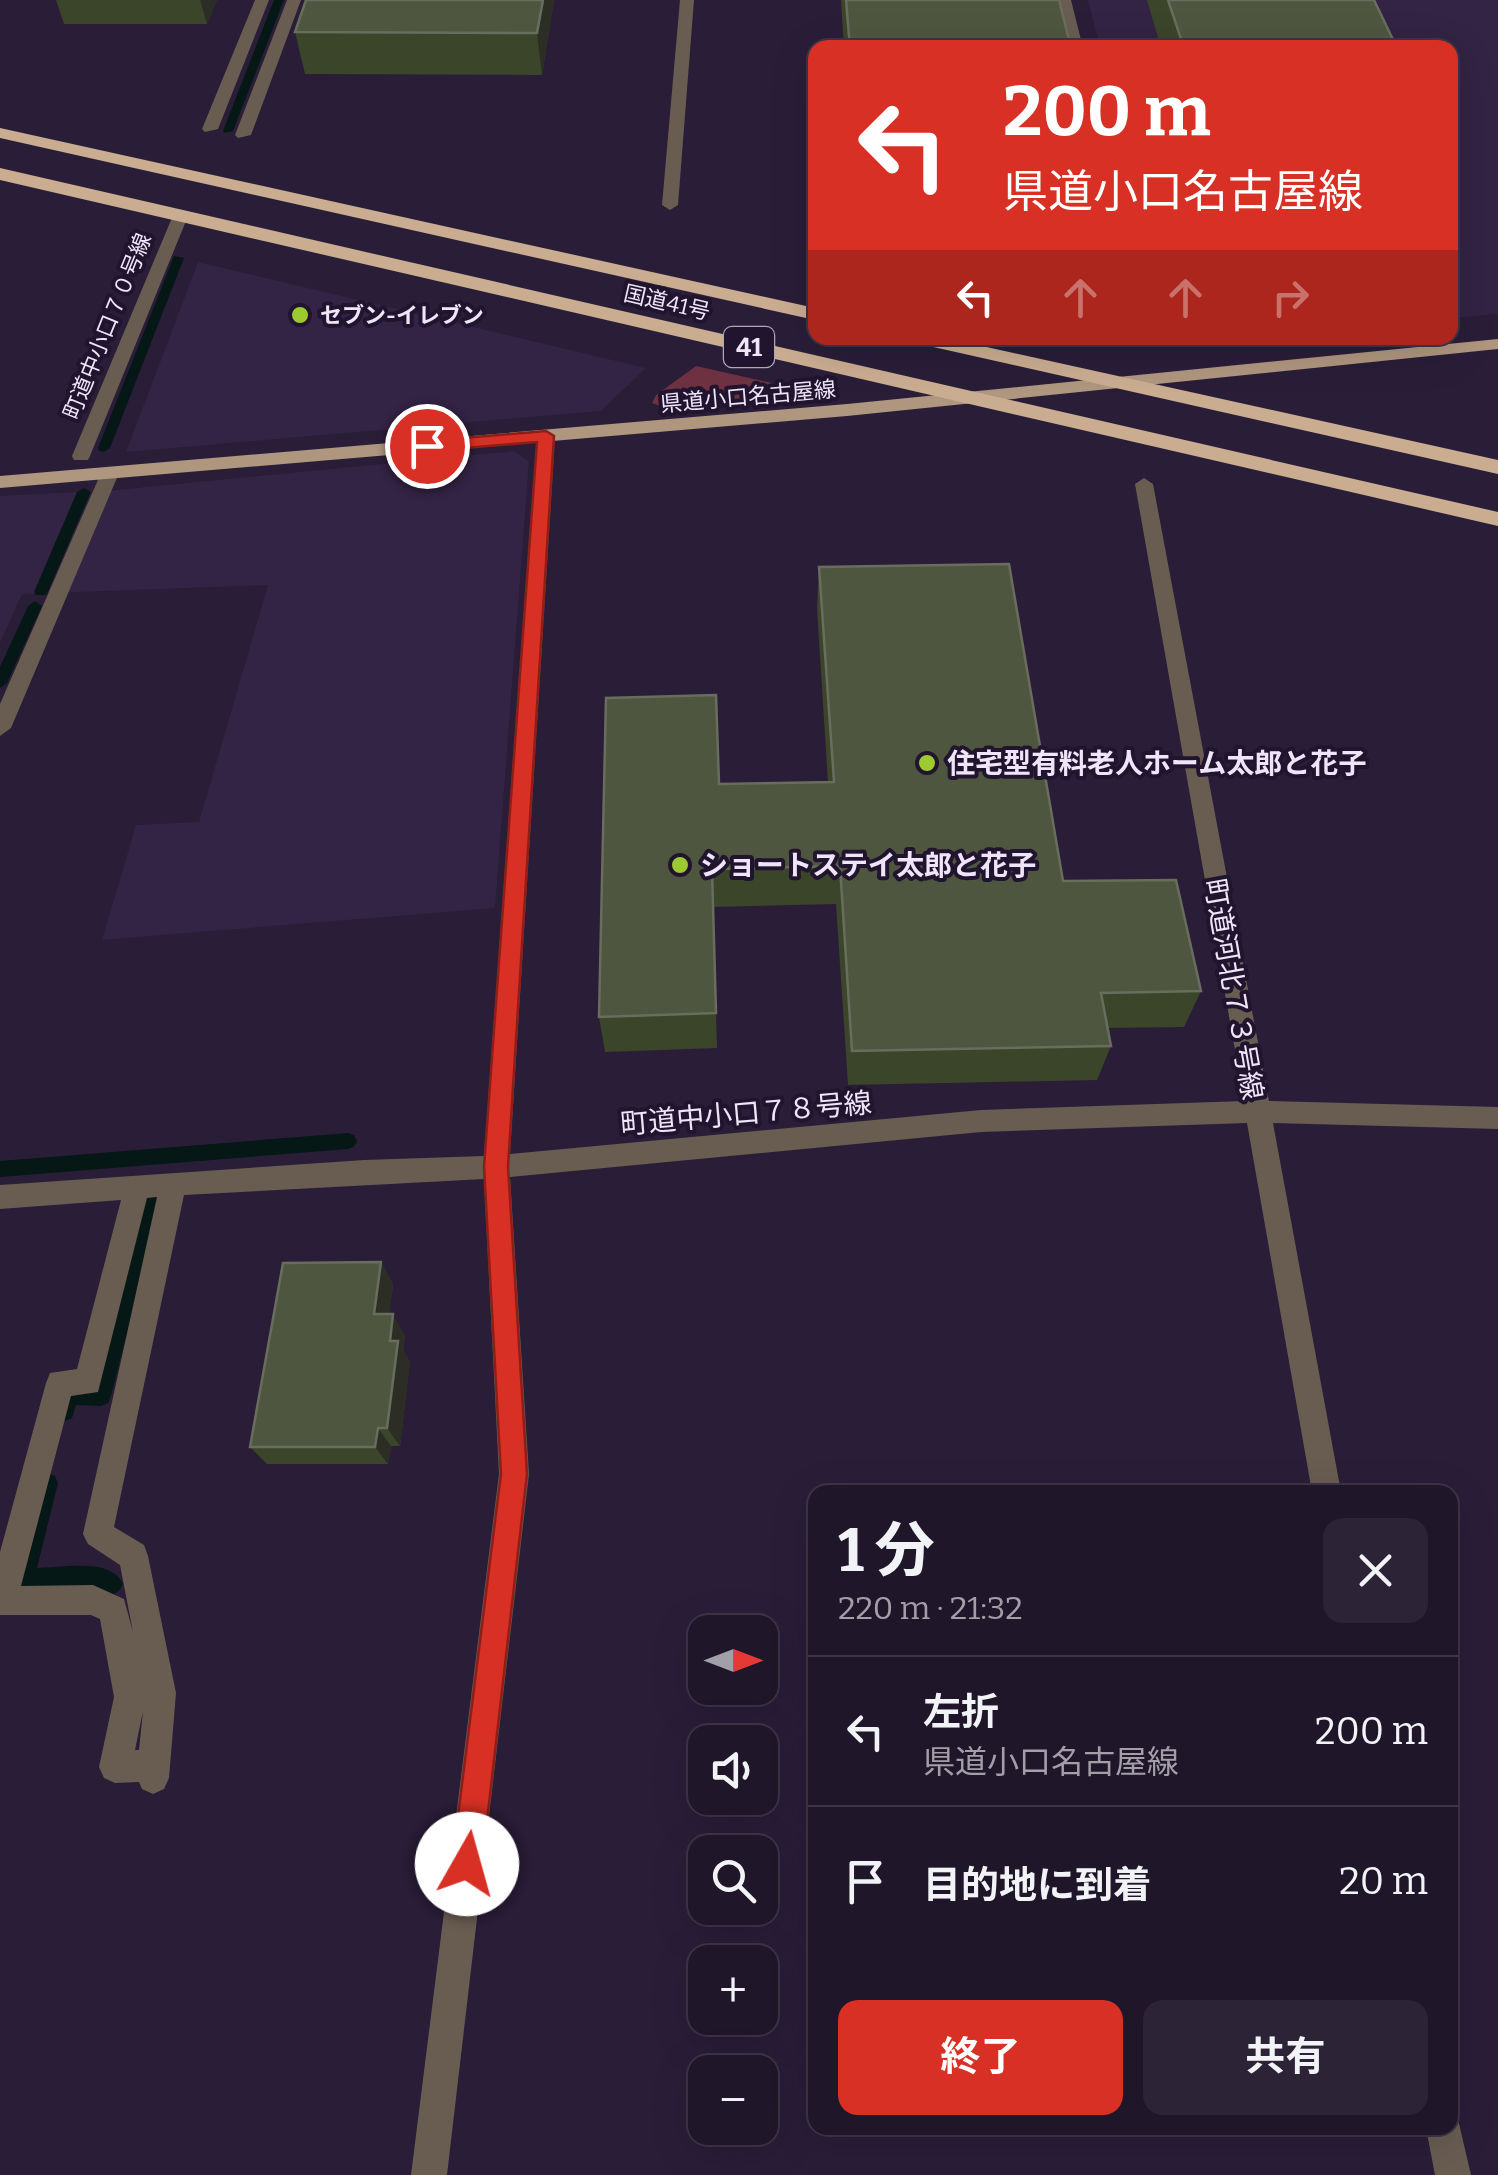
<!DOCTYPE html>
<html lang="ja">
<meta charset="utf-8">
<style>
:root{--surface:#20162a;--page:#2d2336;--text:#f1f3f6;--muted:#a29fa8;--line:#3d3547;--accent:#d93025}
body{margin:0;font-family:Bitter,"Noto Sans JP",serif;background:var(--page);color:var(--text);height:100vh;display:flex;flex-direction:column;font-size:38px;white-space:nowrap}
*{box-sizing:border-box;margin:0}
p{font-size:32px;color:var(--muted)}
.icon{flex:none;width:55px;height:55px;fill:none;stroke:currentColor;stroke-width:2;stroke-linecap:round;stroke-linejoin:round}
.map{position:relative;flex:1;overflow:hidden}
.panel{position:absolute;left:808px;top:1485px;width:650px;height:650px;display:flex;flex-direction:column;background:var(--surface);border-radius:20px;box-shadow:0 10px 40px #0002,0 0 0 2px var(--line)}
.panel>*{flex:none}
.guide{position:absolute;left:808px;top:40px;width:650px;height:305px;border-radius:20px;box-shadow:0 10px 40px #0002,0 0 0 2px var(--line);background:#d93025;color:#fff;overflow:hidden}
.needle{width:65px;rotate:90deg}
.buttons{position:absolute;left:688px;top:1615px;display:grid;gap:20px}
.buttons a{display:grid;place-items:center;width:90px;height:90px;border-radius:20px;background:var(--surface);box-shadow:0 10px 40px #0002,0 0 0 2px var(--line);font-size:50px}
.pin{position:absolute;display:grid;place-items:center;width:85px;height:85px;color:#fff;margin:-42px;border:5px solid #fff;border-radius:50%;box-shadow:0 2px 10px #0007}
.me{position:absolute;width:110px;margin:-55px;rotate:7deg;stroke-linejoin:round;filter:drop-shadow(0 0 8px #0008)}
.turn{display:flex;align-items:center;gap:35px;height:210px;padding:0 30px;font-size:45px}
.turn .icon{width:130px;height:130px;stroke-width:2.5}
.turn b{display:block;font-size:70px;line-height:85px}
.lanes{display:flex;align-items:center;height:95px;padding:0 30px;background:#0003;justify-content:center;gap:50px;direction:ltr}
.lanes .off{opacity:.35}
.round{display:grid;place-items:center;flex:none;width:105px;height:105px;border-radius:20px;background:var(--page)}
.summary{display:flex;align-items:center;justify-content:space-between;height:170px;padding:0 30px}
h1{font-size:60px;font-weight:700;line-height:75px}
.cta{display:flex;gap:20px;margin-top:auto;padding:20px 30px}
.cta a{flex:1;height:115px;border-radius:20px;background:var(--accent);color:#fff;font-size:40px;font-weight:700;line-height:115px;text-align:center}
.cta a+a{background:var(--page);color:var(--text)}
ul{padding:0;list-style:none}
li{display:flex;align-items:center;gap:30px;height:150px;padding:0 30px;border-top:2px solid var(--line)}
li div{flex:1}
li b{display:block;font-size:38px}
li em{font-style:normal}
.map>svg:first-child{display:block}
.built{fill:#332344}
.green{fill:#6d3141}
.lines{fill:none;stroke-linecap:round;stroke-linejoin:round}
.stream{fill:#061816;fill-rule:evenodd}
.minor{fill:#695d52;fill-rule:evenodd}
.major{fill:#af967f;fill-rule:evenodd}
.highway{fill:#caad91;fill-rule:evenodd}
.wall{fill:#3b452a}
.shaded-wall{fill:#2c2e26}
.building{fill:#4f5640;stroke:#686d5d;stroke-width:2.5}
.route{fill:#d93025;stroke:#8d1f18;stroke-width:2.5}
.poi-dot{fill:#9dca30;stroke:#21142e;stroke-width:4}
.labels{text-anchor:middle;stroke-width:8;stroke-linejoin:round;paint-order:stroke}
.far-street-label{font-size:22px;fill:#eee6f8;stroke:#21142e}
.far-poi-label{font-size:22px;font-weight:bold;fill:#eee6f8;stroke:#21142e;text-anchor:start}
.shield{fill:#21142e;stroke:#b0a7bb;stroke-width:2.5}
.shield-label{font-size:25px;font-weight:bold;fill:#eee6f8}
.poi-label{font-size:28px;font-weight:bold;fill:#eee6f8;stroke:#21142e;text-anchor:start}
.street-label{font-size:28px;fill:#eee6f8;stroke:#21142e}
</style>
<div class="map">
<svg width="1498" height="2175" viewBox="0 0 1498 2175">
<rect width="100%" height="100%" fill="#2a1d38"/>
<!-- built -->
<path class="built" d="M 1088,0 L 1498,0 L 1498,314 L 1450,318 L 1450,48 L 1100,47 Z
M 198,262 L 646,368 L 601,411 L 126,452 Z
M 514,451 L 529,462 L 495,908 L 102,940 L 136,825 L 199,822 L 268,585 L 22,594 L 0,643 L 0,496 L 116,490 Z"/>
<!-- green -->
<path class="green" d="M 696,366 L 790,387 L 790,389 L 774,397 L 660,406 L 652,403 L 656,395 Z"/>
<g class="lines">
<!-- stream -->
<path class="stream" d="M 274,0 L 284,0 L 233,131 L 224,133 L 223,131 Z
M 174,256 L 184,258 L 110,448 L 104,452 L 99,451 L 98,448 Z
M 84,488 L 91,492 L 48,592 L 46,595 L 36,595 L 34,592 L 77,492 Z
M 35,601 L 42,606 L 7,683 L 0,688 L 0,667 L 28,606 Z
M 348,1133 L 354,1135 L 357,1141 L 354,1147 L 348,1149 L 0,1177 L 0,1161 Z
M 152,1191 L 158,1193 L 161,1199 L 111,1396 L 108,1403 L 101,1406 L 76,1405 L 72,1418 L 65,1421 L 58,1418 L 55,1411 L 62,1388 L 69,1385 L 94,1386 L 143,1199 L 146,1193 Z
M 48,1473 L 55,1476 L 58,1483 L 37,1568 C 62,1568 111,1557 123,1584 L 119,1591 L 112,1595 L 101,1589 L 24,1590 L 17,1586 L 13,1579 L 38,1483 L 41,1476 Z"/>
<!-- minor -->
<path class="minor" d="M 255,0 L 269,0 L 218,129 L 205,132 L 202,129 Z
M 287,0 L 301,0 L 251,135 L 238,138 L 235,135 Z
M 680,0 L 694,0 L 678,205 L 670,210 L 662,205 Z
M 1057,0 L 1071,0 L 1083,48 L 1069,48 Z
M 174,213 L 188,216 L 90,456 L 88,460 L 74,460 L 72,456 Z
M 546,430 L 555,436 L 510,1154 L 981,1110 L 1244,1101 L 1135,484 L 1144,478 L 1153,484 L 1269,1101 L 1498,1107 L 1498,1129 L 1273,1123 L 1341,1492 L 1312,1492 L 1247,1123 L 981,1132 L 510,1177 L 529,1474 L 447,2175 L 411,2175 L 499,1474 L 484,1179 L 184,1195 L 114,1527 L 144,1545 L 148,1556 L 176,1693 L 169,1778 L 164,1789 L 153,1794 L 142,1789 L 139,1782 L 115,1783 L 104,1778 L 99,1767 L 114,1697 L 100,1619 L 91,1615 L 0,1615 L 0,1552 L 46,1383 L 50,1373 L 77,1369 L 121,1200 L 0,1209 L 0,1185 L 364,1160 L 484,1156 L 537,436 ZM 157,1197 L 83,1534 L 88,1544 L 120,1565 L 133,1632 L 124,1599 L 93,1585 L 21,1586 L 71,1396 L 98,1392 L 147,1198 ZM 143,1711 L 139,1750 L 135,1750 Z
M 110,467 L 119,473 L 11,728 L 0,736 L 0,704 L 101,473 Z
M 1450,2113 L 1457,2115 L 1471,2175 L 1435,2175 L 1426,2128 L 1450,2128 Z"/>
<!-- major -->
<path class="major" d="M 1498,339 L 1498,349 L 847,416 L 0,488 L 0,476 L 847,404 Z"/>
<!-- highway -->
<path class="highway" d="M 0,128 L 815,308 L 815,320 L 0,138 Z
M 0,168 L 1498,512 L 1498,526 L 0,180 Z
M 910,338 L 946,338 L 1498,460 L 1498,474 L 920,344 Z"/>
</g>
<!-- wall -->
<path class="wall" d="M 56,0 L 217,0 L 207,24 L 64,24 Z
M 554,0 L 542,75 L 305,74 L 295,32 Z
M 841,0 L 1059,0 L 1071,48 L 844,48 Z
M 1147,0 L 1374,0 L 1397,48 L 1161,48 Z
M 819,567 L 1063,881 L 1201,991 L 1184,1027 L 1108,1028 L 1111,1046 L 1097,1080 L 848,1085 L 836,904 L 713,907 L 717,1048 L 605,1052 L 599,1017 L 719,784 L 828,782 L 817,609 Z
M 381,1262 L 393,1285 L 389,1314 L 405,1336 L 403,1350 L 410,1362 L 400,1446 L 391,1446 L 388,1464 L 267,1464 L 250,1447 Z"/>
<!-- shaded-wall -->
<path class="shaded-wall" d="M 200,0 L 217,0 L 207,24 Z
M 543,0 L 554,0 L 542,75 L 537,33 Z
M 381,1262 L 393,1285 L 386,1336 L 374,1314 Z
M 393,1314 L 405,1336 L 403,1350 L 410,1362 L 400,1446 L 387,1428 L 390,1341 Z
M 378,1428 L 391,1446 L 388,1464 L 375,1447 Z"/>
<!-- building -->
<path class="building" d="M 306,0 L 543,0 L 537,33 L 295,32 Z
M 846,0 L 1059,0 L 1071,48 L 850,48 Z
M 1168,0 L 1374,0 L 1397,48 L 1184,48 Z
M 1009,564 L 1063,881 L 1176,880 L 1201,991 L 1101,993 L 1111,1046 L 852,1051 L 840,866 L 712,869 L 716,1013 L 599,1017 L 606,698 L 716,695 L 719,784 L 834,782 L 819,567 Z
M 381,1262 L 374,1314 L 393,1314 L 390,1341 L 398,1341 L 387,1428 L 378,1428 L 375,1447 L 250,1447 L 283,1263 Z"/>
<!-- route -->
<path class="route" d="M 546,431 L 554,436 L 508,1167 L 527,1474 L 482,1864 L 477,1874 L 467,1879 L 456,1874 L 452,1864 L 501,1474 L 484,1167 L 537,442 L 427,451 L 418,446 L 427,441 Z"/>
<!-- markers -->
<g class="poi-dot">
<circle cx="300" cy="315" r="10"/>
<circle cx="927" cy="763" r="10"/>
<circle cx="680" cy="865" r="10"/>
</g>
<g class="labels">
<!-- far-street labels -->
<g class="far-street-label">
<text transform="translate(667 302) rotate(13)" y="8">国道41号</text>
<text transform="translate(107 326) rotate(-68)" y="8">町道中小口７０号線</text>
<text transform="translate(748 396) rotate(-5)" y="8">県道小口名古屋線</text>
</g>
<!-- far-poi labels -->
<g class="far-poi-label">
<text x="320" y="323">セブン-イレブン</text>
</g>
<!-- shield labels -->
<rect class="shield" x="724" y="327" width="50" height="40" rx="8"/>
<g class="shield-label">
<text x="749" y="356">41</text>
</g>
<!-- poi labels -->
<g class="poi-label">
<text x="947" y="773">住宅型有料老人ホーム太郎と花子</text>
<text x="700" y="875">ショートステイ太郎と花子</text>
</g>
<!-- street labels -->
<g class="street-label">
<text transform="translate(1234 989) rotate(80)" y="10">町道河北７３号線</text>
<text transform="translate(746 1113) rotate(-5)" y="10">町道中小口７８号線</text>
</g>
</g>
</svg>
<div class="buttons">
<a><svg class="needle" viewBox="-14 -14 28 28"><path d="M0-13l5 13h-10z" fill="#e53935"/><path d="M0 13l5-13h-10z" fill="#a29fa8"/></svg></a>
<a><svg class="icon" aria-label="sound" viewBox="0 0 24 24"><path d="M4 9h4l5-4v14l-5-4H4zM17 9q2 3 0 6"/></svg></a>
<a><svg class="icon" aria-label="search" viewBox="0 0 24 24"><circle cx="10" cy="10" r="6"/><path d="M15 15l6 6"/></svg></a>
<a>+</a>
<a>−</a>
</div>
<div class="pin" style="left:427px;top:446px;background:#d93025"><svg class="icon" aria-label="arrive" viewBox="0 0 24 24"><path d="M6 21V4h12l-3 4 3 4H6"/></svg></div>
<svg class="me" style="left:467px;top:1864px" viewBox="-20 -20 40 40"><circle r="19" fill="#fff"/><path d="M0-13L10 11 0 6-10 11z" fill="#d93025"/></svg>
<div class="guide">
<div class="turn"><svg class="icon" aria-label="left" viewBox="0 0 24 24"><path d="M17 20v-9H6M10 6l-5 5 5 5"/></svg><div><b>200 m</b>県道小口名古屋線</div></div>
<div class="lanes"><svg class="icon" aria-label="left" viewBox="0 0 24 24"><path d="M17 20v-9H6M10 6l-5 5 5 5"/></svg><svg class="icon off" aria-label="ahead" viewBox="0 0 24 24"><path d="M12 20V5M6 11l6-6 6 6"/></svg><svg class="icon off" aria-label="ahead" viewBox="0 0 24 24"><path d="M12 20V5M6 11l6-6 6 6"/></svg><svg class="icon off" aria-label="right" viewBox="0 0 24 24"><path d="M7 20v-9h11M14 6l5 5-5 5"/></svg></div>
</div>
<section class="panel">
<div class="summary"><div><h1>1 分</h1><p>220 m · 21:32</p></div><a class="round"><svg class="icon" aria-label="close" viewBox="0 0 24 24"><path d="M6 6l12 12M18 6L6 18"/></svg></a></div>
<ul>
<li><svg class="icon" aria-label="left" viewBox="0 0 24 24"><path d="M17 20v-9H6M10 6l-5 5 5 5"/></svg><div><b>左折</b><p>県道小口名古屋線</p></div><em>200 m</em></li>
<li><svg class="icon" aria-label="arrive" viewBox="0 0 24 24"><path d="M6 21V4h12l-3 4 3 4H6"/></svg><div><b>目的地に到着</b></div><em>20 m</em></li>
</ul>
<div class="cta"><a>終了</a><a>共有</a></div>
</section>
</div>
